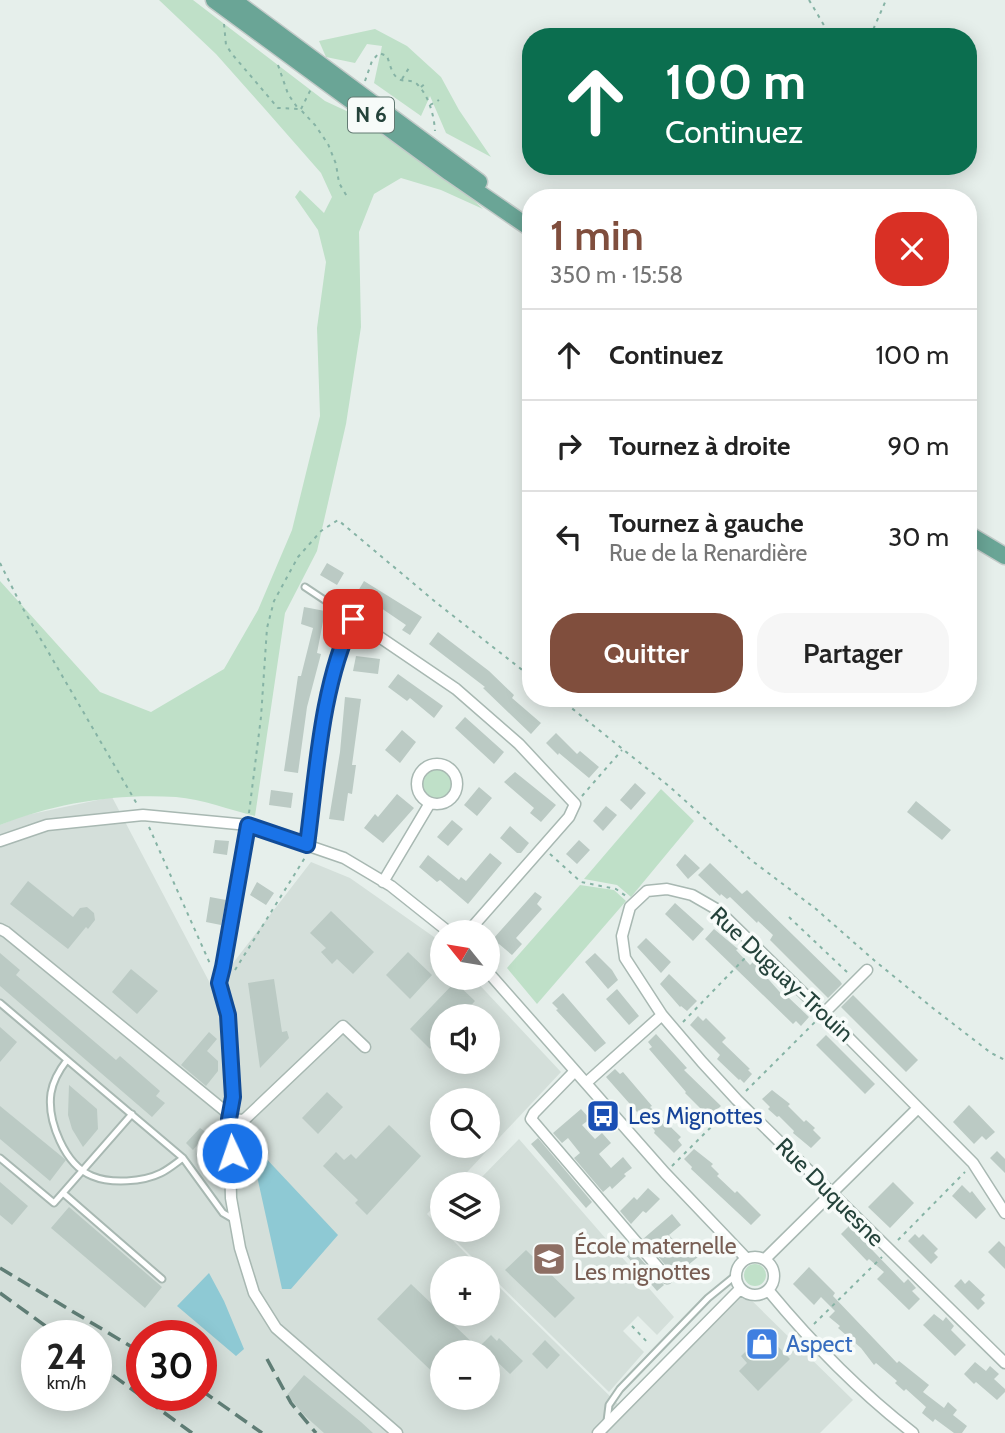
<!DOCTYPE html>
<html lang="fr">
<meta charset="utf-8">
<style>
:root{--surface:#fff;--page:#f6f6f6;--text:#222;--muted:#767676;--line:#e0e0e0;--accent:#804e3d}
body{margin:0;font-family:Cabin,sans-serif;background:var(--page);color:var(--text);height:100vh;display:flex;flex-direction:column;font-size:26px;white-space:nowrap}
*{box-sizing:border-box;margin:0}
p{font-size:23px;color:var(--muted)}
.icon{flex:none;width:38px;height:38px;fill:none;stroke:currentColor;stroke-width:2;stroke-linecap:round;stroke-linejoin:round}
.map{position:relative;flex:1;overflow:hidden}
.sheet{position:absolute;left:522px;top:189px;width:455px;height:518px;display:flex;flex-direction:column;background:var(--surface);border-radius:28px;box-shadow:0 4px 18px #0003}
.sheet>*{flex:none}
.guide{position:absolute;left:522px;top:28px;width:455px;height:147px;border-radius:28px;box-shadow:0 4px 18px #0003;background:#0b6e4f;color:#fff;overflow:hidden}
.needle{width:46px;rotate:300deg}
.fabs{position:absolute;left:430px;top:920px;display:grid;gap:14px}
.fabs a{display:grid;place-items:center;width:70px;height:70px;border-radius:50%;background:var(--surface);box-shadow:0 4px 18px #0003;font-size:35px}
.speed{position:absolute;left:21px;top:1320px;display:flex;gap:14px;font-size:35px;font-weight:700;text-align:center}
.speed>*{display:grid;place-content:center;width:91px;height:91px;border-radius:50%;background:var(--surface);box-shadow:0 4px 18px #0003;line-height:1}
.speed small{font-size:18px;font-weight:400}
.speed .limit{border:10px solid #d22;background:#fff;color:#111}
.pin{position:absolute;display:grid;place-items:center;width:60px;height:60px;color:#fff;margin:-30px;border-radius:14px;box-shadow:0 4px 10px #0006}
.me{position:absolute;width:77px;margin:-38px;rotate:357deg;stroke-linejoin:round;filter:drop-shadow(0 0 5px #0008)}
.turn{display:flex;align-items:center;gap:24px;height:147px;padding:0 28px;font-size:32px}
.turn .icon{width:91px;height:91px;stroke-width:2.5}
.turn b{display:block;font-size:49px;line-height:60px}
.round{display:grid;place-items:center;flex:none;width:74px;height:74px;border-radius:28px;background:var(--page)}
.overview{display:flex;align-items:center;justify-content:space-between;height:119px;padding:0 28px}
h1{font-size:42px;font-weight:600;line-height:52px;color:var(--accent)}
.cta{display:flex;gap:14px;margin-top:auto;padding:14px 28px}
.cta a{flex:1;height:80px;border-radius:28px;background:var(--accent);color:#fff;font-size:28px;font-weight:600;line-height:80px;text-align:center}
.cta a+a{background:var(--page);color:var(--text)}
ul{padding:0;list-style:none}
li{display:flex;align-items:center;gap:21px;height:91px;padding:0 28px;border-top:2px solid var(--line)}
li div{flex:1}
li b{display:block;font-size:26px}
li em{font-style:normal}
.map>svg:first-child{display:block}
.built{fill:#d4dfda;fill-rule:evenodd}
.green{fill:#bfe0c8}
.water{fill:#8ec9d4}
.building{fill:#bbcac4}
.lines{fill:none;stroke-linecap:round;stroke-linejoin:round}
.service-casing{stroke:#a8b8b2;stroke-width:9}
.minor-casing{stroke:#a8b8b2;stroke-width:13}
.primary-casing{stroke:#c2cac8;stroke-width:19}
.path{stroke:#86b3a5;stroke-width:2;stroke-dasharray:3.5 5;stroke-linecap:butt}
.service{stroke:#fff;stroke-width:5}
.minor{stroke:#fff;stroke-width:10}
.primary{stroke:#6aa596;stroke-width:16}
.rail{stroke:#5f7d75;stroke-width:3.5;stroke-dasharray:14 7;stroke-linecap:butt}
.route-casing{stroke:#114b97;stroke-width:18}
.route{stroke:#1a73e8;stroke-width:12}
.labels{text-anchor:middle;stroke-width:7;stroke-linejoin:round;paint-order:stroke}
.shield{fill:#f7fbf9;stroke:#637a73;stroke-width:2}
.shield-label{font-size:21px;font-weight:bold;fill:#24423a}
.street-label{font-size:23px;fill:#24423a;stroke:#f7fbf9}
.transit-label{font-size:23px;fill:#164399;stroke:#f7fbf9;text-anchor:start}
.education-label{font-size:23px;fill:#785e54;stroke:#f7fbf9;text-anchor:start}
.shop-label{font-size:23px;fill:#366cbe;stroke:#f7fbf9;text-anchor:start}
</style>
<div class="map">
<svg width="1005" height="1433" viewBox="0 0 1005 1433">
<rect width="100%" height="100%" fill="#e6efeb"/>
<!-- built -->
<path class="built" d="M 112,797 L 213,989 L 311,862 L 350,878 L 434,937 L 443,947 L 443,978 L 473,978 L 561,1072 L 455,1185 L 443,1185 L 443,1197 L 427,1214 L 481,1269 L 443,1269 L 443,1314 L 488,1314 L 488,1276 L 621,1407 L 741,1290 L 853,1400 L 820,1433 L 0,1433 L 0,825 L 22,816 ZM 443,1017 L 488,1017 L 488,1062 L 443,1062 ZM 443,1101 L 488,1101 L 488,1146 L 443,1146 ZM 37,1335 L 96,1335 L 96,1395 L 37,1395 ZM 142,1335 L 201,1335 L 201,1395 L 142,1395 ZM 443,1353 L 488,1353 L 488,1398 L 443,1398 Z
M 519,1139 L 674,1317 L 657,1335 L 638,1316 L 623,1331 L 644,1352 L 609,1392 L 488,1273 L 488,1269 L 484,1269 L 445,1230 L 488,1230 L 488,1185 L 480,1185 L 477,1182 Z"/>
<!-- green -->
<path class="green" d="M 159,0 L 193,0 L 325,101 L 368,121 L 469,196 L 483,209 L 441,190 L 401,178 L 374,194 L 359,232 L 361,327 L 346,424 L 317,551 L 285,613 L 255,816 C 230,810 202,799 176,797 C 118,793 54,803 0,825 L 0,581 L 100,692 L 151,712 L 224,669 L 258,610 L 292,530 L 320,416 L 317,328 L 326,262 L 318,230 L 295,197 L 300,190 L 324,213 L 332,197 L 321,173 L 264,108 L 216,54 Z
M 375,29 L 407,46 L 441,77 L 459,110 L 491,157 L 446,133 L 430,96 L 421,116 L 374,83 L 382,46 L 367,44 L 355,63 L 326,57 L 319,41 Z
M421 784a15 15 0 1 1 30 0a15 15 0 1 1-30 0Z
M 661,789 L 694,821 L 631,897 L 617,885 L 584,879 Z
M 580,885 L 614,890 L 626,901 L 537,1004 L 507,968 Z
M744 1275a11 11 0 1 1 22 0a11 11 0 1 1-22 0Z"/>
<!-- water -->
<path class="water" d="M 260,1152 L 338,1235 L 291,1289 L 282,1289 L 253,1158 Z
M 209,1273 L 224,1301 L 244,1349 L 236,1356 L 177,1306 Z"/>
<!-- building -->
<path class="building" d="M 327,563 L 344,573 L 337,585 L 320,575 Z
M 364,581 L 422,617 L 410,635 L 402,630 L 406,625 L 381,608 L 376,616 L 367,611 L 371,605 L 355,596 Z
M 304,607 L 325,611 L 317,653 L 321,654 L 307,707 L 298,773 L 284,771 L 298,676 L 301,676 L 313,628 L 301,624 Z
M 438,632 L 489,671 L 514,695 L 512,698 L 541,723 L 531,734 L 483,688 L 485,687 L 429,644 Z
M 356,656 L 380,659 L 378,674 L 353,671 Z
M 398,674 L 443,706 L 434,718 L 410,698 L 407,701 L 388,687 Z
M 345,697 L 361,699 L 352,765 L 356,765 L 352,794 L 348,793 L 344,821 L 329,819 L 340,752 Z
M 465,717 L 504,752 L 494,764 L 455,728 Z
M 402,730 L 416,742 L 400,763 L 385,750 Z
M 556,733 L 577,754 L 580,751 L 599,767 L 589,778 L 559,753 L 558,755 L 546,743 Z
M 515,772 L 556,805 L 541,822 L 530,813 L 534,808 L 504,782 Z
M 635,783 L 646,793 L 631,810 L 620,800 Z
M 479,787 L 492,798 L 477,816 L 464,805 Z
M 271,790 L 293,793 L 291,808 L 269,805 Z
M 397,794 L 414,808 L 383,843 L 364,828 L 375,814 L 378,817 Z
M 916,801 L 951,830 L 942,840 L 907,812 Z
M 606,806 L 617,815 L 603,831 L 593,821 Z
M 452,820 L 463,829 L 448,846 L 437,837 Z
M 510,826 L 529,843 L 521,853 L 517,853 L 500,838 Z
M 215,840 L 229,841 L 227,855 L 213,853 Z
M 579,840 L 590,850 L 577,864 L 566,854 Z
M 490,853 L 502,863 L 468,904 L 440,880 L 437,882 L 419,867 L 428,855 L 459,880 L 461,877 L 466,881 Z
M 685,854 L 700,868 L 688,879 L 676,865 Z
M 710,863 L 742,894 L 747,890 L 840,981 L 842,984 L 828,998 L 770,940 L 773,935 L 758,921 L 757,923 L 730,897 L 727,899 L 721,894 L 720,896 L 698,875 Z
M 28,881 L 73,917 L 80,908 L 87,907 L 94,913 L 95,920 L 88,929 L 86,927 L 68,949 L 10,904 Z
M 257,882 L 274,893 L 266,905 L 250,895 Z
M 535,892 L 542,897 L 537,904 L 542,909 L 516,938 L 522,944 L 512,955 L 493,939 Z
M 210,897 L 226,900 L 221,925 L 206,922 Z
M 675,903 L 704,929 L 693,941 L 665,914 Z
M 331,911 L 374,952 L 353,974 L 337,959 L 332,964 L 321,952 L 326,948 L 310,933 Z
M 714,929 L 738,949 L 736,950 L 750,965 L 753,962 L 786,999 L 788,997 L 809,1017 L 801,1026 L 796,1021 L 793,1024 L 705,939 Z
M 646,938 L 671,962 L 661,973 L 637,947 Z
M 408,952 L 432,975 L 410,999 L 386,975 Z
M 0,953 L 20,970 L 16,975 L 116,1060 L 120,1056 L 160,1091 L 156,1096 L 165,1103 L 152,1117 L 0,986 Z
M 595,953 L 612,970 L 618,980 L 608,989 L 585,962 Z
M 131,969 L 158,991 L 137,1014 L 112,992 Z
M 669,974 L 697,1001 L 687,1011 L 681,1006 L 680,1007 L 660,984 Z
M 274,979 L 282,1032 L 287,1031 L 289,1038 L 260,1068 L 248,983 Z
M 455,982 L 475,1001 L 460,1017 L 443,1017 L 443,1035 L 430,1049 L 410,1029 Z
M 617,989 L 639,1016 L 629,1025 L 606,999 Z
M 563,993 L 606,1043 L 595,1052 L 556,1010 L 558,1009 L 552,1003 Z
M 853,995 L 918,1060 L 906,1072 L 841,1007 Z
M 698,1016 L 703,1021 L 706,1018 L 726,1038 L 722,1042 L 750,1069 L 748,1070 L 752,1074 L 744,1083 L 740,1079 L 739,1080 L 717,1059 L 720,1055 L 690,1025 Z
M 0,1027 L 17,1042 L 0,1062 Z
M 209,1032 L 217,1039 L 207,1051 L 218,1061 L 218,1071 L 206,1086 L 181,1065 Z
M 656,1034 L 687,1068 L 684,1070 L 721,1106 L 712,1114 L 708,1110 L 705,1113 L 685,1093 L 686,1092 L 649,1049 L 652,1047 L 648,1042 Z
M 826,1035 L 875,1084 L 865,1094 L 816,1045 Z
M 615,1069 L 620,1074 L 623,1072 L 652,1106 L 650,1107 L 681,1137 L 678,1140 L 682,1145 L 674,1153 L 654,1133 L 655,1131 L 639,1110 L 637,1112 L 606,1077 Z
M 69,1085 L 97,1109 L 98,1129 L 83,1147 L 72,1129 L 68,1115 Z
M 772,1090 L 790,1104 L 788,1106 L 804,1122 L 806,1120 L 815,1128 L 813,1130 L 821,1138 L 811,1148 L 793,1133 L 794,1131 L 779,1116 L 777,1117 L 768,1109 L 770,1107 L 762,1099 Z
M 327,1092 L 343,1107 L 318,1134 L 302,1118 Z
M 969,1105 L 995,1132 L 986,1140 L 982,1136 L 974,1144 L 953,1122 Z
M 0,1106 L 66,1160 L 50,1181 L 0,1139 Z
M 581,1109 L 590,1119 L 582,1125 L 595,1139 L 602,1133 L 611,1143 L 599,1154 L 611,1168 L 623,1157 L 632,1168 L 624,1174 L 626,1176 L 612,1189 L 610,1186 L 603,1192 L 574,1158 L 580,1153 L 568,1138 L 562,1143 L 553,1133 Z
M 389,1125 L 421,1156 L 367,1215 L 355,1203 L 358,1200 L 323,1166 L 336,1152 L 344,1160 L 351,1154 L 356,1159 Z
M 200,1128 L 207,1133 L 193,1150 L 186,1143 Z
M 538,1138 L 592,1202 L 586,1208 L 531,1144 Z
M 694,1149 L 713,1164 L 711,1166 L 719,1174 L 717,1176 L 735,1193 L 737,1191 L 761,1215 L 751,1225 L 691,1169 L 692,1167 L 684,1159 Z
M 997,1151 L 1005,1159 L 1005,1173 L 990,1158 Z
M 0,1182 L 28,1206 L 12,1225 L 0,1215 Z
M 893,1182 L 914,1203 L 890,1228 L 868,1207 Z
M 962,1185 L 970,1193 L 972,1191 L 986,1209 L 976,1219 L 952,1196 Z
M 648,1188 L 660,1199 L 646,1213 L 643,1211 L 631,1224 L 620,1211 L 634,1197 L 637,1200 Z
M 69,1207 L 162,1287 L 145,1308 L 51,1228 Z
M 672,1214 L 681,1225 L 669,1235 L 681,1249 L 693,1239 L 704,1252 L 682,1270 L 680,1268 L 673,1274 L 643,1239 Z
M 849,1226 L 904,1283 L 908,1279 L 916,1288 L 912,1291 L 920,1299 L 909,1310 L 877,1279 L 884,1272 L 869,1259 L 867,1261 L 841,1234 Z
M 915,1234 L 919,1238 L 923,1234 L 938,1249 L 934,1253 L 938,1257 L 931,1264 L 908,1241 Z
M 999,1241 L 1005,1247 L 1005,1269 L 988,1252 Z
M 632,1249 L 664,1285 L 657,1291 L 625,1254 Z
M 526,1250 L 575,1298 L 555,1318 L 505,1270 Z
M 809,1267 L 835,1293 L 833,1296 L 897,1363 L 899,1361 L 929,1385 L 923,1392 L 944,1408 L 948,1402 L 957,1410 L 953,1415 L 967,1426 L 962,1433 L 954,1433 L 935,1419 L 933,1422 L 922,1413 L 926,1407 L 906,1389 L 904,1391 L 895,1383 L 897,1381 L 876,1363 L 874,1365 L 861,1348 L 838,1328 L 840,1326 L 829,1317 L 835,1311 L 821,1297 L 814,1305 L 793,1284 Z
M 961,1279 L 965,1284 L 969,1280 L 985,1295 L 981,1299 L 985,1303 L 978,1310 L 954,1286 Z
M 411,1284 L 478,1348 L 491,1335 L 497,1341 L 499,1338 L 523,1361 L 510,1374 L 488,1353 L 443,1353 L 443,1382 L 377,1319 Z
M 934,1314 L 943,1321 L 946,1317 L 954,1326 L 951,1330 L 966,1345 L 955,1356 L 923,1325 Z
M 765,1333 L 790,1359 L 758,1391 L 739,1371 L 747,1363 L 741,1356 Z
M 545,1340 L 560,1355 L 547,1369 L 532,1354 Z
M 975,1362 L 986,1371 L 990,1366 L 999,1374 L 994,1379 L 1005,1389 L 1005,1392 L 997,1400 L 976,1382 L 974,1384 L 964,1374 Z
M 304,1375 L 361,1422 L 373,1433 L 324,1433 L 304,1415 L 287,1395 Z"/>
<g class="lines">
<defs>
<path id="service" d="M 305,587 L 353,619
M 0,1003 L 183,1158 L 223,1213 L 235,1220
M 67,1060 C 60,1069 53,1081 51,1093 C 47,1121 65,1165 92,1176 C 111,1184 143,1182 161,1173 C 169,1169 176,1163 183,1158
M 0,1158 L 54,1203 L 132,1114
M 63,1193 L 162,1279
M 607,1421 L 609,1405 L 620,1389 L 708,1298 L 735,1276"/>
<path id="minor" d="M417 784a20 20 0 1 1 40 0a20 20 0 1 1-40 0Z
M 248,825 L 223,967 L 219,983 L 228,1015 L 233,1097 L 229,1119 L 231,1198 L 240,1248 L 254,1293 L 276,1328 L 397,1433
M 0,841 L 47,825 L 143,815 L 248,825 L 344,858 L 391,886 L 450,933
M 307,845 C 317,772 321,685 353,619 L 456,689 L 519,744 L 575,804 L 569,817 L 467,933
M 383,882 L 430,803
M 0,929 L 6,932 L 225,1111 L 229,1119
M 488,972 L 665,1173 L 746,1258
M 824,1013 L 867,970
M 575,1071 L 534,1113 L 531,1119 L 667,1278
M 586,1083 L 662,1015
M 229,1119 L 244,1120 L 343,1026 L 365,1047
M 1005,1213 L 973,1163 L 829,1018 L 718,910 L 692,895 L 667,889 L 647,891 L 630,907 L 622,936 L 625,958 L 662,1015 L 702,1062 L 737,1100 L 1005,1363
M736 1276a19 19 0 1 1 38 0a19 19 0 1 1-38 0Z
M 765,1259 L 918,1108
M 768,1290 C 811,1342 860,1392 913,1433
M 598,1433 L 740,1289"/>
<path id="primary" d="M 214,0 L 450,173 L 530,228
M 233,0 L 479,182
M 968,534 L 1005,556"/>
</defs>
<!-- service casing -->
<use href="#service" class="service-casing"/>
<!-- minor casing -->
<use href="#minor" class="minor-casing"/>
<!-- primary casing -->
<use href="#primary" class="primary-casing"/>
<!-- path -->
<path class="path" d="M 809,0 L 831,37
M 224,24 L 226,45 L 232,54 L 278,108 L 300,109 L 315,125 L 328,144 L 336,164 L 339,183 L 348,198
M 870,37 L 886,0
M 278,65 L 288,94 L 297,107
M 402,79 L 409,68
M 365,81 L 372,61 L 379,53 L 387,56 C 390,64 392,77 401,80 C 407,82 412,79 417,84 C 429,96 434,115 435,131
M 421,87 L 426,83
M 430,105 L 439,100
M 301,109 L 311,89
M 0,563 L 22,607 L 137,804
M 559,698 L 670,787 L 751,860 L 816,909 L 875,961 L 934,1009 L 991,1053 L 1005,1060
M 582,796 L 622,750
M 249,813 L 261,717 L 267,628 L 274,601 L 298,557 L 321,531 L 338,520 L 438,604 L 530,676
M 149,827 L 211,966
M 550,854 L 581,882 L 616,889 L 626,896
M 789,917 L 848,973
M 235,970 L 306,856
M 683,1022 L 747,956
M 746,1091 L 816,1021
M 672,1166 L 730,1108
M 898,1240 L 965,1172
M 814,1324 L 882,1257
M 632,1326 L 649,1344"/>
<!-- service -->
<use href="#service" class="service"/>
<!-- minor -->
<use href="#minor" class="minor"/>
<!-- primary -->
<use href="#primary" class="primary"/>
<!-- rail -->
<path class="rail" d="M 0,1268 L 142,1353
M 0,1293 L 58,1335
M 267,1359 L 291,1403 L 316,1433
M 96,1363 L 192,1433
M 201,1390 L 262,1433"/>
</g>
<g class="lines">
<defs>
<path id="route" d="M 232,1153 L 229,1119 L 233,1097 L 228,1015 L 219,983 L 223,967 L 248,825 L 307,845 C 317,771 321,686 353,619"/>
</defs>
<!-- route casing -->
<use href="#route" class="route-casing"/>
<!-- route -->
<use href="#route" class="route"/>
</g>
<!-- icons -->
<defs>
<symbol id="bus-square" viewBox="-11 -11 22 22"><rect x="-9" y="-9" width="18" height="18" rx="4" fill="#1a4fb4" stroke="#f7fbf9"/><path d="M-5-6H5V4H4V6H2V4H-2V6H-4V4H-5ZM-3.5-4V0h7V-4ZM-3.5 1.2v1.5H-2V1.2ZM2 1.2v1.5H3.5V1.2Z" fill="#fff"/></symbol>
<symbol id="school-square" viewBox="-11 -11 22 22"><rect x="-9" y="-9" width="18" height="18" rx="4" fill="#8d6e63" stroke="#f7fbf9"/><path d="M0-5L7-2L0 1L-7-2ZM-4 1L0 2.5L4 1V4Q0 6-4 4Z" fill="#fff"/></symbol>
<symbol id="shop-square" viewBox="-11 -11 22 22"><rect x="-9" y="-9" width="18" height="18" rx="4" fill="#3f7fe0" stroke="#f7fbf9"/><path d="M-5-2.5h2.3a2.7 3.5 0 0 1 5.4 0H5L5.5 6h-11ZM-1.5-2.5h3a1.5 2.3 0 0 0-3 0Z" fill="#fff"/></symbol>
</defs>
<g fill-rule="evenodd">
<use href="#bus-square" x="584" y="1097" width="38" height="38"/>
<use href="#school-square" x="530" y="1240" width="38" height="38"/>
<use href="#shop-square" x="743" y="1325" width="38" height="38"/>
</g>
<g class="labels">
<!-- shield labels -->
<rect class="shield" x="348" y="97.5" width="46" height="35" rx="5"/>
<g class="shield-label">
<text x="371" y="122">N 6</text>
</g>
<!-- street labels -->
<g class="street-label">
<text transform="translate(782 974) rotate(43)" y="8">Rue Duguay-Trouin</text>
<text transform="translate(830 1192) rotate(45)" y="8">Rue Duquesne</text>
</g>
<!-- transit labels -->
<g class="transit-label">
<text x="628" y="1124">Les Mignottes</text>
</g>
<!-- education labels -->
<g class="education-label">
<text x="574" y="1254">École maternelle<tspan x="574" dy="26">Les mignottes</tspan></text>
</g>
<!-- shop labels -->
<g class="shop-label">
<text x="786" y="1352">Aspect</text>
</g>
</g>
</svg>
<div class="fabs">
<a><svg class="needle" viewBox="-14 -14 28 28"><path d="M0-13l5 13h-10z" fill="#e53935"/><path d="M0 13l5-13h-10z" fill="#767676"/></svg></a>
<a><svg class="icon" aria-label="sound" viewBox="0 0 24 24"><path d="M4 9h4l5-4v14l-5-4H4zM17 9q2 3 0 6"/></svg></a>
<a><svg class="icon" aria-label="search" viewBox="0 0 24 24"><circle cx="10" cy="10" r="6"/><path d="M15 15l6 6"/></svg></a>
<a><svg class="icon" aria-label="layers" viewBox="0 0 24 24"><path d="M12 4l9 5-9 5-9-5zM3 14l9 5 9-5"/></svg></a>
<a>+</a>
<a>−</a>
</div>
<div class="speed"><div>24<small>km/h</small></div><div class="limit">30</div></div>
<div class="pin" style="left:353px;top:619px;background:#d93025"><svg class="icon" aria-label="arrive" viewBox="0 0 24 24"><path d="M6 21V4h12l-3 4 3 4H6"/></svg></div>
<svg class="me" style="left:232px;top:1153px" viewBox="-20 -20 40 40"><circle r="17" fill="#1a73e8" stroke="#fff" stroke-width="3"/><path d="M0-11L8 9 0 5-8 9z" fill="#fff"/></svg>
<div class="guide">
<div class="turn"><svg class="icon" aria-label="ahead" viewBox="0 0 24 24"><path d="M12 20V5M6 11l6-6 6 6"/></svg><div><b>100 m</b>Continuez</div></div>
</div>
<section class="sheet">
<div class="overview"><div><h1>1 min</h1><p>350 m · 15:58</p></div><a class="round" style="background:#d93025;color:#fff"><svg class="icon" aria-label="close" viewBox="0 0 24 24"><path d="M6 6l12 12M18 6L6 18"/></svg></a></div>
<ul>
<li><svg class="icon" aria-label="ahead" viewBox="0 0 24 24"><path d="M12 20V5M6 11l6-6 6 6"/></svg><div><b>Continuez</b></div><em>100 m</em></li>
<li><svg class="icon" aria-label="right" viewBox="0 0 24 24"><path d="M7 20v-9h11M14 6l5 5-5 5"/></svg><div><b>Tournez à droite</b></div><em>90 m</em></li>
<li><svg class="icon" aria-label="left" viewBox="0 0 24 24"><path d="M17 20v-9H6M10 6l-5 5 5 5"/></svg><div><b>Tournez à gauche</b><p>Rue de la Renardière</p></div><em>30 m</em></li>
</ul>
<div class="cta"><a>Quitter</a><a>Partager</a></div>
</section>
</div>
